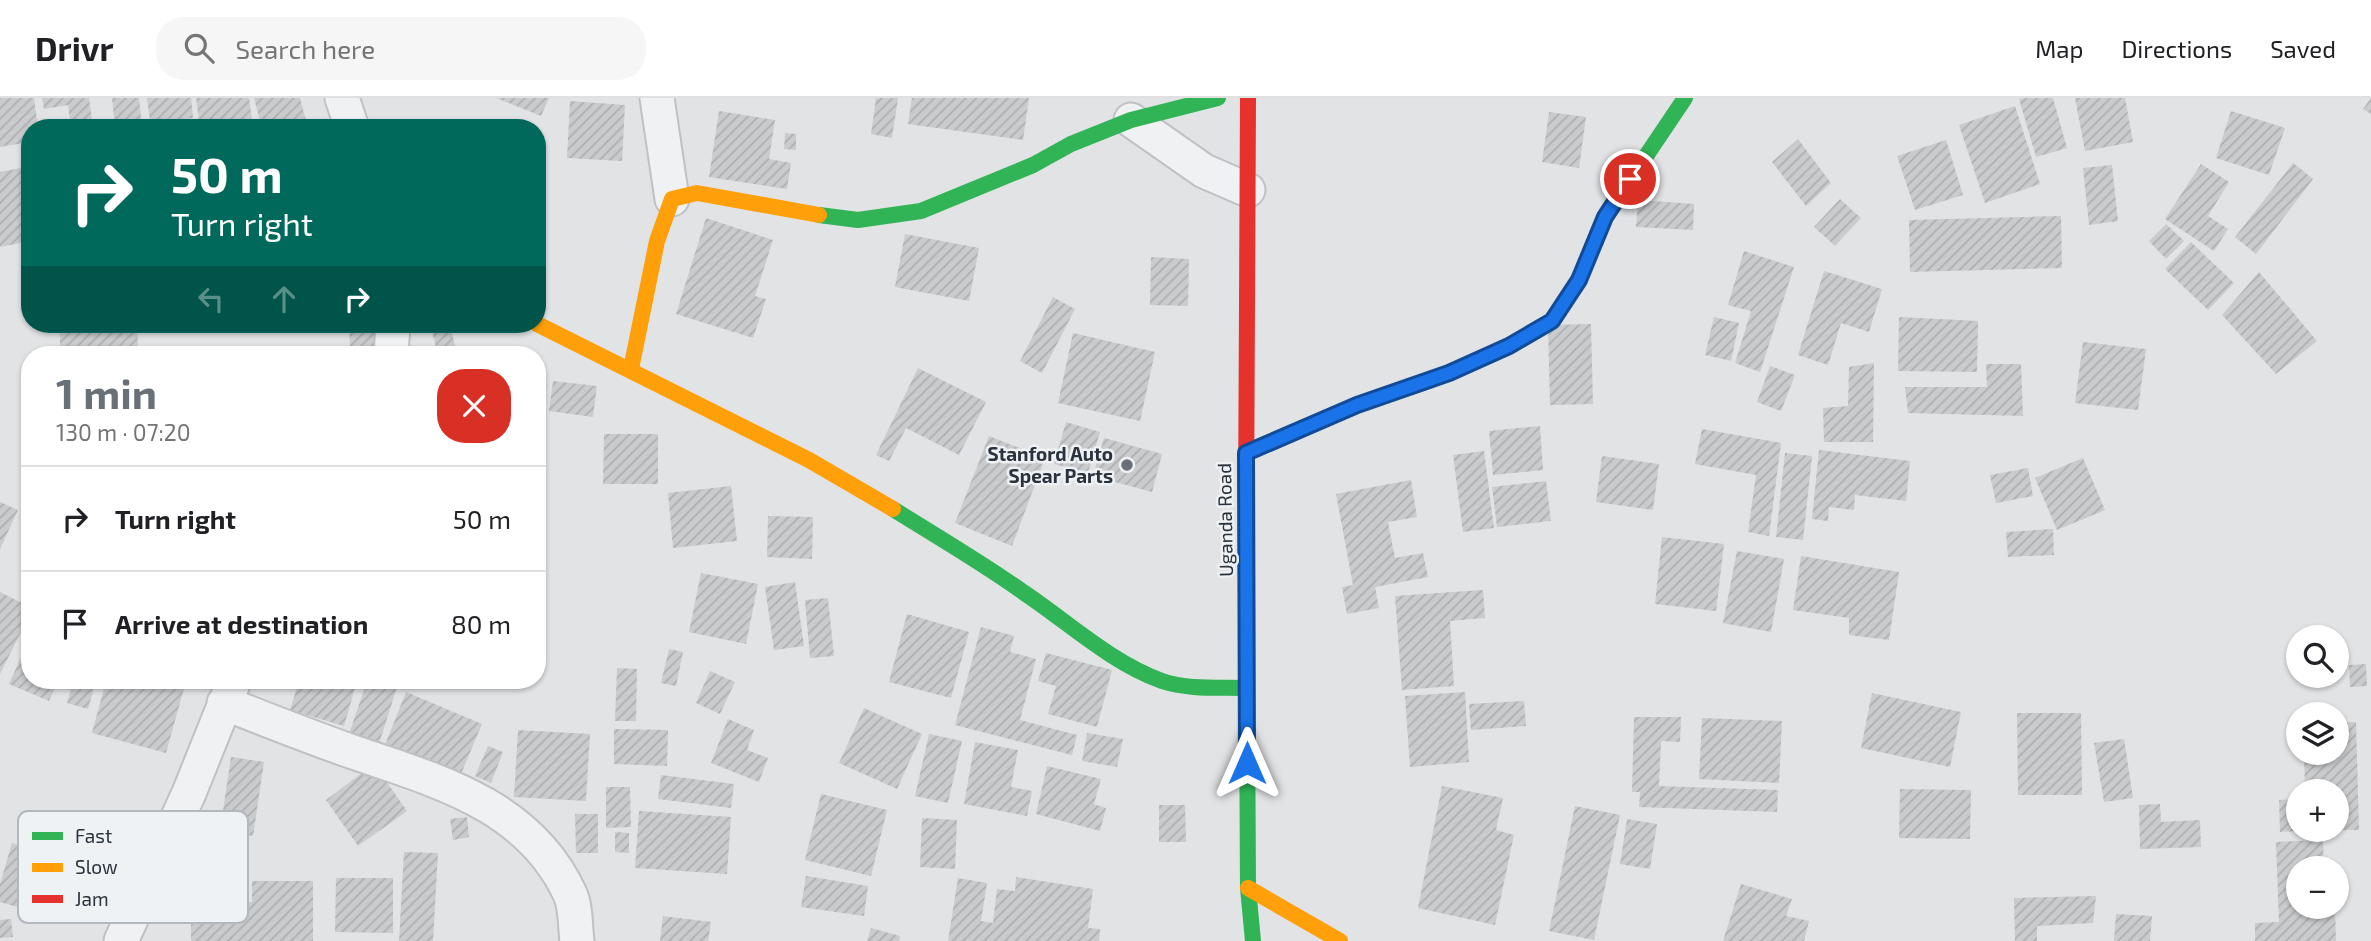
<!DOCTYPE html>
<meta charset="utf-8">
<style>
:root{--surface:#fff;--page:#f6f6f6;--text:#202124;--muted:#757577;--line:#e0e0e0;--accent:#697078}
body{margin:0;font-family:"Exo 2",sans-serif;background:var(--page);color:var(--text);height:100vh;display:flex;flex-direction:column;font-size:26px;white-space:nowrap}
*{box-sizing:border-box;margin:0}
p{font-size:23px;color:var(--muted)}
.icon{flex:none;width:38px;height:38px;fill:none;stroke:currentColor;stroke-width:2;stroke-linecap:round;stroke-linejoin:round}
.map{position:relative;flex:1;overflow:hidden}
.drawer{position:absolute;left:21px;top:248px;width:525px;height:343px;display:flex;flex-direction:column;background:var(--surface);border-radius:28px;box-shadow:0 2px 5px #0004}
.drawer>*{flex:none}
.top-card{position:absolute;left:21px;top:21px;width:525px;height:214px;border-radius:28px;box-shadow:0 2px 5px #0004;background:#00695c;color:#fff;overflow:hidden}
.controls{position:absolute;left:2286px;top:527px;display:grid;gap:14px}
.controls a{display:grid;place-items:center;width:63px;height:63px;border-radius:50%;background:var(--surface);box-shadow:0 2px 5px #0004;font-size:35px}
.pin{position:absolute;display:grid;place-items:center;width:60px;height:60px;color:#fff;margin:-30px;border:4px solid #fff;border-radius:50%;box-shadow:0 2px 7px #0007}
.me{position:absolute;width:77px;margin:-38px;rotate:0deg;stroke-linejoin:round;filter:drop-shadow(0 0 5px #0008)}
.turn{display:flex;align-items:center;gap:24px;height:147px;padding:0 35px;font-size:32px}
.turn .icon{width:91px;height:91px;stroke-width:2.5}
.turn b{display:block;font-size:49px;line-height:60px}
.lanes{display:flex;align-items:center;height:66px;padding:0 35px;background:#0003;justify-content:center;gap:35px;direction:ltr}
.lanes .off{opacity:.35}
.round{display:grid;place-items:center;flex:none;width:74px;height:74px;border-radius:28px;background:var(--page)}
.overview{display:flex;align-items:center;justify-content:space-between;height:119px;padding:0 35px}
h1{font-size:42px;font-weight:700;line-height:52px;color:var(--accent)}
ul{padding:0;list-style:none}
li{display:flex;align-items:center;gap:21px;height:105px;padding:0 35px;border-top:2px solid var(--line)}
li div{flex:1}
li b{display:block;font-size:26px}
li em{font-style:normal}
header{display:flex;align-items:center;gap:42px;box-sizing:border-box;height:98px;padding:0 35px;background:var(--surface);border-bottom:2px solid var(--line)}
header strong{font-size:33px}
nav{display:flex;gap:38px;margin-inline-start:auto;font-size:24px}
.search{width:490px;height:63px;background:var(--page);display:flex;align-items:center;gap:18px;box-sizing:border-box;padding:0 24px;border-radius:28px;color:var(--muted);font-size:26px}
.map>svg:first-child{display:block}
.building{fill:url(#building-hatch)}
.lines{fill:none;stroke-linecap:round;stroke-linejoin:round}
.street-casing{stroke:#bfc1c3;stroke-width:37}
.street{stroke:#f0f1f2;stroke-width:33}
.fast{stroke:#30b455;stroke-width:16}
.slow{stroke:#ff9f0a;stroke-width:16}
.jam{stroke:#e5322d;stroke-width:16}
.route-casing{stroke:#114b97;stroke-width:18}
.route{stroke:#1a73e8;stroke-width:12}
.poi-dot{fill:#697078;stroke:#eef2f5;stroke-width:2.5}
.labels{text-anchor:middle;stroke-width:5;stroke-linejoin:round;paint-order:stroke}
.poi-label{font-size:19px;font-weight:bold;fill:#29323d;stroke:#eef2f5;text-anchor:end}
.street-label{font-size:19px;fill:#29323d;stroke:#eef2f5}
.key{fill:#eef2f5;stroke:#b3b8be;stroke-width:2}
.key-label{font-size:19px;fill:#29323d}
</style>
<header>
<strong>Drivr</strong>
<div class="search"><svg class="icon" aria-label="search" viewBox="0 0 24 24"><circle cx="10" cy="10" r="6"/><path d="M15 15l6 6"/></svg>Search here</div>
<nav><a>Map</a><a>Directions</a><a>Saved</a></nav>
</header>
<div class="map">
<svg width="2371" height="843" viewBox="0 0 2371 843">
<defs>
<pattern id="building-hatch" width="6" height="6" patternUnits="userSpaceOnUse" patternTransform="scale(1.75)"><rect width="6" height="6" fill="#c9cbcd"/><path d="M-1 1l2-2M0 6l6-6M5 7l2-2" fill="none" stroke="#adafb1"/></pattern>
</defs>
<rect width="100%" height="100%" fill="#e1e3e5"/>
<!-- building -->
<path class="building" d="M 0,0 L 34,0 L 38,30 L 30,30 L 30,44 L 0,49 Z
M 42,0 L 89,0 L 93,30 L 47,30 L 46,27 L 70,23 L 68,7 L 44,11 Z
M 112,0 L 139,0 L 142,30 L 115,30 Z
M 147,0 L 191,0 L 193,20 L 174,22 L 175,30 L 151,30 Z
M 196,0 L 249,0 L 253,30 L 200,30 Z
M 254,0 L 300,0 L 308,30 L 262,30 Z
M 496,0 L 549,0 L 541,18 Z
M 876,0 L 898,0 L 892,40 L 871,36 Z
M 912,0 L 1029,0 L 1023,42 L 908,26 Z
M 2023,0 L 2053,0 L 2067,50 L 2036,59 L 2019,1 Z
M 2075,0 L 2125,0 L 2133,44 L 2085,53 Z
M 2371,0 L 2371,16 L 2363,11 Z
M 570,3 L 625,7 L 622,63 L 567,60 Z
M 2015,8 L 2040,86 L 1985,105 L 1959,27 Z
M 719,13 L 775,22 L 769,61 L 791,65 L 787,91 L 709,79 Z
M 2231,13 L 2285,30 L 2269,77 L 2216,60 Z
M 1549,14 L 1586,19 L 1579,70 L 1542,64 Z
M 785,35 L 796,36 L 796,52 L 784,51 Z
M 1798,41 L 1831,85 L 1806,108 L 1772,64 Z
M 1946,42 L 1963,97 L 1915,112 L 1897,58 Z
M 2293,65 L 2313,81 L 2256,156 L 2235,139 Z
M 2201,66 L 2229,84 L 2208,118 L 2228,131 L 2214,153 L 2165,121 Z
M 2112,67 L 2118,123 L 2089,127 L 2083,70 Z
M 30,68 L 30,143 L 0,149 L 0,74 Z
M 1840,101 L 1861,120 L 1835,148 L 1814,129 Z
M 1638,102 L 1694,106 L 1693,132 L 1636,129 Z
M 2061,118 L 2062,170 L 1910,174 L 1909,122 Z
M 706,120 L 773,142 L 755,198 L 766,201 L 753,240 L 676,216 Z
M 2166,126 L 2184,143 L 2166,161 L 2149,143 Z
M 905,136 L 979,150 L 969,203 L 895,189 Z
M 2191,144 L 2234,185 L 2208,212 L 2165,171 Z
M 1744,153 L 1794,169 L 1760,274 L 1735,265 L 1751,213 L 1728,207 Z
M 1151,159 L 1189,161 L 1188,208 L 1150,207 Z
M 1824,173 L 1882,191 L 1869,234 L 1841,225 L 1828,267 L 1798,257 Z
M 2259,174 L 2317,243 L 2276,276 L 2222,217 Z
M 1053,199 L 1075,211 L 1042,275 L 1020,263 Z
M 1714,219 L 1739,225 L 1731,263 L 1705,257 Z
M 1899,219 L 1978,223 L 1977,274 L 1898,273 Z
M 59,226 L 137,226 L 138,257 L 61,257 Z
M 170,226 L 235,226 L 235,228 L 170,234 Z
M 349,226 L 377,226 L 378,251 L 350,251 Z
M 430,226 L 450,226 L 457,257 L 438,257 Z
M 1591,226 L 1593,306 L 1550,307 L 1548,227 Z
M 1073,235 L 1155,254 L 1140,323 L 1058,305 Z
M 2083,244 L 2146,251 L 2138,312 L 2075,305 Z
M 1874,265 L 1873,344 L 1824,344 L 1823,310 L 1848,308 L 1849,269 Z
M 1986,266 L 2021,266 L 2023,318 L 1908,315 L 1905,289 L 1987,289 Z
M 1770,268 L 1795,277 L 1781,313 L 1757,304 Z
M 918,270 L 986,304 L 959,357 L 906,330 L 889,363 L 876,357 Z
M 553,283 L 597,288 L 593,319 L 549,313 Z
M 1066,324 L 1100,334 L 1088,375 L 1054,366 Z
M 1540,328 L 1543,372 L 1493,377 L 1489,333 Z
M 1702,331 L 1781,345 L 1769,438 L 1748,434 L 1756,377 L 1695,366 Z
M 604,336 L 658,336 L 658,386 L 603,386 Z
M 989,338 L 1045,360 L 1012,448 L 955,425 Z
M 1104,340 L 1162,356 L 1152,394 L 1093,378 Z
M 1819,352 L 1910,363 L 1906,403 L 1855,397 L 1854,412 L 1829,409 L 1828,423 L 1812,421 Z
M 1484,353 L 1494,430 L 1463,434 L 1453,357 Z
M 1785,355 L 1812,358 L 1803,442 L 1776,439 Z
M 1602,358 L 1659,366 L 1653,412 L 1596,404 Z
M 2083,360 L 2105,412 L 2057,432 L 2035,380 Z
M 2028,370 L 2033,398 L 1996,405 L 1990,377 Z
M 1411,382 L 1417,419 L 1388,424 L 1395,460 L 1423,455 L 1428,479 L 1375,489 L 1379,510 L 1347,516 L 1342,489 L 1353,487 L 1336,396 Z
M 1546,383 L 1551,423 L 1497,429 L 1492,389 Z
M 731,388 L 737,443 L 673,450 L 668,395 Z
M 0,404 L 18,412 L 0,451 Z
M 768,418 L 813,419 L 812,461 L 767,459 Z
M 2053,431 L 2054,457 L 2008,459 L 2006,434 Z
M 1662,439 L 1724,446 L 1716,513 L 1655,506 Z
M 1737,453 L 1784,461 L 1771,534 L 1723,525 Z
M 1801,458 L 1899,474 L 1889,542 L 1849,537 L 1849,520 L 1793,512 Z
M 701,475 L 758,486 L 746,546 L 689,534 Z
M 795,484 L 804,548 L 774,552 L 765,489 Z
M 1483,492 L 1485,520 L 1450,523 L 1454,588 L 1402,592 L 1395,498 Z
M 0,494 L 30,509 L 30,516 L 0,576 Z
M 828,500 L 834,558 L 810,560 L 805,502 Z
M 907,516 L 969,534 L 951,600 L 889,584 Z
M 981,529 L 1014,538 L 1010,554 L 1036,561 L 1020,622 L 1077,637 L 1072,657 L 955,627 Z
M 30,539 L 30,583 L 58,583 L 49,603 L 9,586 Z
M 669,551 L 683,554 L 676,588 L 661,585 Z
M 1046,555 L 1112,572 L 1097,629 L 1048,616 L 1056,588 L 1038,583 Z
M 2366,566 L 2367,588 L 2350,589 L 2349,567 Z
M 617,570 L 637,571 L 636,623 L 615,623 Z
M 710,573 L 735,584 L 720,616 L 696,605 Z
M 73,583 L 96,583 L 88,611 L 67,605 Z
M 106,583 L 186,583 L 166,655 L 92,635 Z
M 299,583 L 357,583 L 344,628 L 290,612 Z
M 367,583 L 399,583 L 377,652 L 347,642 Z
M 406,594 L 482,626 L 458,683 L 383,652 Z
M 1465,594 L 1469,664 L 1410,669 L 1405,598 Z
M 1872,595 L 1961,614 L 1950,669 L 1861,650 Z
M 1524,603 L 1526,628 L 1471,632 L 1469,606 Z
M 864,610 L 922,636 L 897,691 L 839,665 Z
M 2017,615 L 2081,615 L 2082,697 L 2018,697 Z
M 1634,619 L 1681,619 L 1680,644 L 1661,643 L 1659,688 L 1778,692 L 1777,714 L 1639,709 L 1640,694 L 1632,694 Z
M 1702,620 L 1782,623 L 1779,685 L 1699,681 Z
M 728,621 L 754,632 L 747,652 L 768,660 L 759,684 L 711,665 Z
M 2356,624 L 2359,732 L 2336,732 L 2336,693 L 2305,693 L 2304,654 L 2336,654 L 2336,625 Z
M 614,631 L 668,632 L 667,668 L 614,666 Z
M 518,632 L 590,636 L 586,703 L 514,699 Z
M 1087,635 L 1123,641 L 1117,669 L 1082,663 Z
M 929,636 L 962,643 L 948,705 L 915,698 Z
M 2124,641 L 2133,700 L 2104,704 L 2094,645 Z
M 975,644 L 1018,652 L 1011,689 L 1032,693 L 1027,718 L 964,706 Z
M 488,648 L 503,654 L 491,685 L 475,678 Z
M 231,659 L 264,664 L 253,738 L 220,733 Z
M 374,666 L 407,713 L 358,748 L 326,702 Z
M 1047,668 L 1101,681 L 1094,706 L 1106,710 L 1100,733 L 1036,716 Z
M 661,677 L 734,686 L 731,710 L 658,701 Z
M 1442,688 L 1503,700 L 1496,732 L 1514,737 L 1495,827 L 1418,810 Z
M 606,689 L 630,689 L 631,729 L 606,730 Z
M 1900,691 L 1971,692 L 1970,741 L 1899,740 Z
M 821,696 L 887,712 L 871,778 L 805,762 Z
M 2298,701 L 2298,733 L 2280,734 L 2279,702 Z
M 2160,706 L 2161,724 L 2200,722 L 2201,749 L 2140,751 L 2139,707 Z
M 1159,707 L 1185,707 L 1186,744 L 1159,744 Z
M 1575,708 L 1620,717 L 1594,842 L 1549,833 Z
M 639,713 L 731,719 L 727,776 L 635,770 Z
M 575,716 L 598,716 L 598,755 L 576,755 Z
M 467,719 L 469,739 L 453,742 L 450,721 Z
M 922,720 L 957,722 L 955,771 L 920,769 Z
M 1627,721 L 1657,726 L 1650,771 L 1620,766 Z
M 615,734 L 629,735 L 629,755 L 615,754 Z
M 2323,742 L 2324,770 L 2298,770 L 2298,808 L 2335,808 L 2336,843 L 2255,843 L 2255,825 L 2279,824 L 2276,744 Z
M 12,745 L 36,752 L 21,810 L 0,804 L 0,786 Z
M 404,754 L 438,755 L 433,843 L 399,843 Z
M 806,778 L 868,788 L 864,818 L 801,809 Z
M 1016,779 L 1093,791 L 1088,830 L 1100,831 L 1099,843 L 948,843 L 958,780 L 987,785 L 981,823 L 993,825 L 997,791 L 1015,793 Z
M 336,780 L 393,780 L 393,835 L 335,834 Z
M 252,783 L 313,783 L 313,843 L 191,843 L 191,804 L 252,804 Z
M 1741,786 L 1792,801 L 1786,818 L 1809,823 L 1804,843 L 1723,843 Z
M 2096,798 L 2093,825 L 2037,828 L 2037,843 L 2015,843 L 2014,800 Z
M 2116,816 L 2152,818 L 2150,843 L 2114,843 Z
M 663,818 L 711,824 L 708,843 L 660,843 Z
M 11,821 L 13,839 L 0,840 L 0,822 Z
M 871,830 L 900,838 L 899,843 L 867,843 Z"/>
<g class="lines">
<defs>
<path id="street" d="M 342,0 L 352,30
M 657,0 L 672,101
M 1131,22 L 1204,73 L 1248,92
M 391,257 L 393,226
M 224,605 C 267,622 310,639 353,654 C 438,683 529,707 570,796 C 576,809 575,828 577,843
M 121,843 L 189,695 L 234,583"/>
</defs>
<!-- street casing -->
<use href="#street" class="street-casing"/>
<!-- street -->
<use href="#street" class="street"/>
<!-- fast -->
<path class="fast" d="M 819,117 L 858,122 L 921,113 L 1033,67 L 1071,46 L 1131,22 L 1218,0
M 1246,354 L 1357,307 L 1429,283 L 1509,249 L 1552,223 L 1579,182 L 1605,119 L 1685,0
M 893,411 C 936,438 981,464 1023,494 C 1068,524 1110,564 1162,583 C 1189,592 1220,589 1247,590
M 1246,412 L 1248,790 L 1253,843"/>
<!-- slow -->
<path class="slow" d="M 537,226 L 809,362 L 893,411
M 631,271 L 657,143 L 672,101 L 697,95 L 819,117
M 1248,790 L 1340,843"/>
<!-- jam -->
<path class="jam" d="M 1246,412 L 1248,0"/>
</g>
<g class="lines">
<defs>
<path id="route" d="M 1247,665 L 1246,355 L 1357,307 L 1449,275 L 1509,248 L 1552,223 L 1579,182 L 1605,119 L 1630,81"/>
</defs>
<!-- route casing -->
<use href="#route" class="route-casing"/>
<!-- route -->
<use href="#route" class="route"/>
</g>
<!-- markers -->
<circle class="poi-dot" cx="1127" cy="367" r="7"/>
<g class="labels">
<!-- poi labels -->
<g class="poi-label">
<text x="1113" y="363">Stanford Auto<tspan x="1113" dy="22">Spear Parts</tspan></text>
</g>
<!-- street labels -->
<g class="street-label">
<text transform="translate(1225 422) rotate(-91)" y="7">Uganda Road</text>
</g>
</g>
<!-- legend -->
<rect x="18" y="713" width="230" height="112" rx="10" class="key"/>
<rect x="32" y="734" width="31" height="8" fill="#30b455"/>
<rect x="32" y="765" width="31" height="9" fill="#ff9f0a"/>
<rect x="32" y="797" width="31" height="8" fill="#e5322d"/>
<g class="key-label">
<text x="75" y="745">Fast</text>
<text x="75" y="776">Slow</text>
<text x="75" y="808">Jam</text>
</g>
</svg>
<div class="controls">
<a><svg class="icon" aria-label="search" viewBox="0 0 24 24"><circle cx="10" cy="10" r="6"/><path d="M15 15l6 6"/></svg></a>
<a><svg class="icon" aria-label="layers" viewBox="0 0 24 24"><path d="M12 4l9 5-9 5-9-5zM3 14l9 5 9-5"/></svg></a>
<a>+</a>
<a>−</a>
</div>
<div class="pin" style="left:1630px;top:81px;background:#d93025"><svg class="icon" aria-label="arrive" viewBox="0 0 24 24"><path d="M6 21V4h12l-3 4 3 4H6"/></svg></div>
<svg class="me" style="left:1247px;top:665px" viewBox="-20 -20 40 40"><path d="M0-17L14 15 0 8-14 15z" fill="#1a73e8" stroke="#fff" stroke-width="4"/></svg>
<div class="top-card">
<div class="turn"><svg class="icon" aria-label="right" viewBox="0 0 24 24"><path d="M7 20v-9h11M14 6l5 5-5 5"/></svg><div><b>50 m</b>Turn right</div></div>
<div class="lanes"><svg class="icon off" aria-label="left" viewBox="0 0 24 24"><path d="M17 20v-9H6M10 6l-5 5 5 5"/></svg><svg class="icon off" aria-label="ahead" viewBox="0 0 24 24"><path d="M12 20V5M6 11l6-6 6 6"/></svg><svg class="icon" aria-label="right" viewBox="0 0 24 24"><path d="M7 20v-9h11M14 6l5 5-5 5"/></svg></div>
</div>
<section class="drawer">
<div class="overview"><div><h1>1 min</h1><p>130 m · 07:20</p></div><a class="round" style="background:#d93025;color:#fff"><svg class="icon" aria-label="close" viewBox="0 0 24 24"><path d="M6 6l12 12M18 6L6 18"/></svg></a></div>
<ul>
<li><svg class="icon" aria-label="right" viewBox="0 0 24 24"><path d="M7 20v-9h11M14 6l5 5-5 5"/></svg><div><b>Turn right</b></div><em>50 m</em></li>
<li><svg class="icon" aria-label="arrive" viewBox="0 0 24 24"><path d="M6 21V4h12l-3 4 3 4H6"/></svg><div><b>Arrive at destination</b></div><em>80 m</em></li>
</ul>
</section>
</div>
